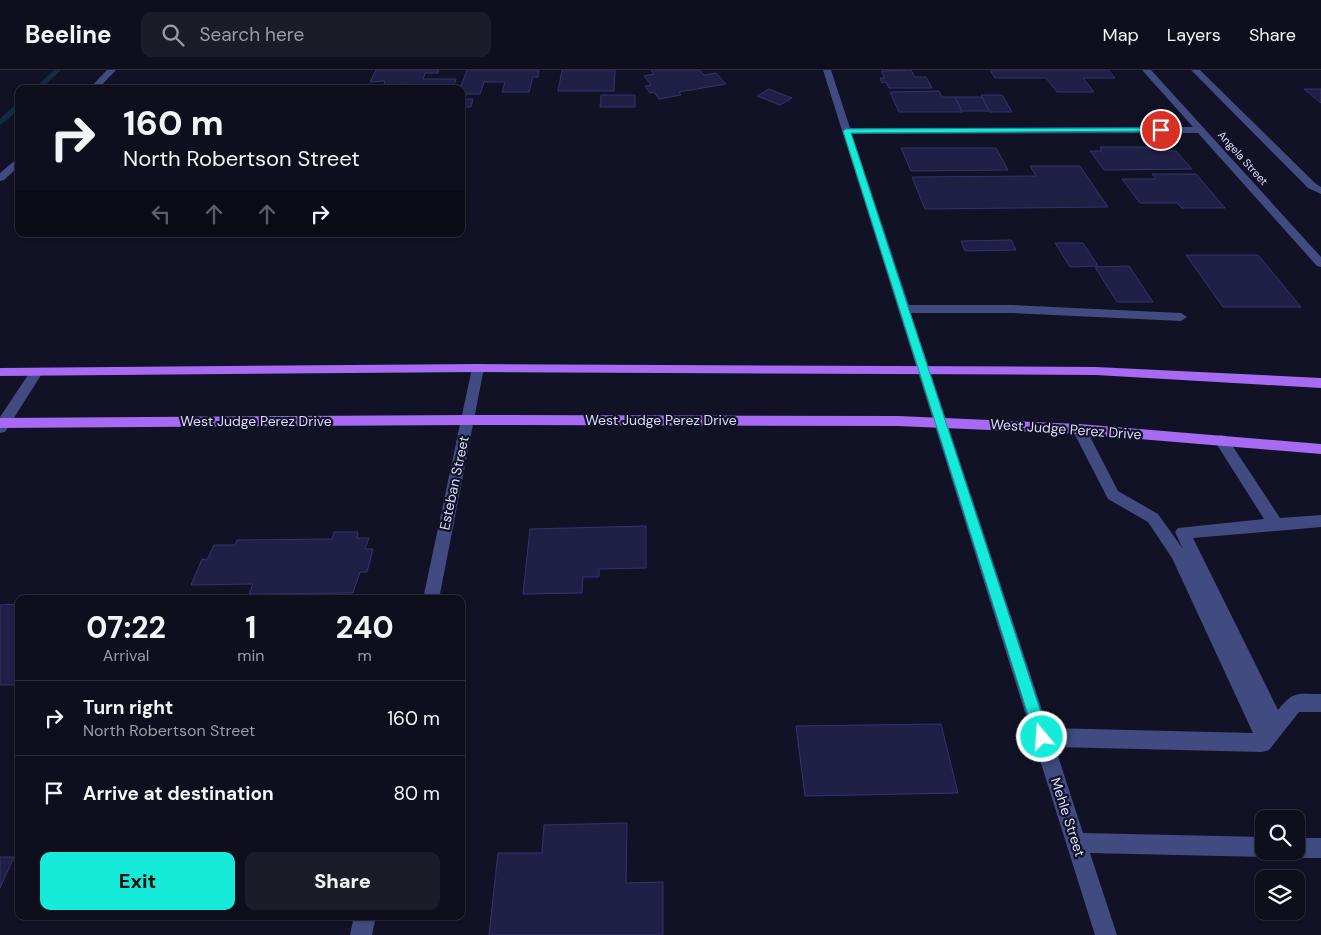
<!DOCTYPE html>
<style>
:root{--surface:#0e0e1c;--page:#1c1c29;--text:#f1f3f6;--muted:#9b9ca3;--line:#2e2e3b;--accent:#16ebda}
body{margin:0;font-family:"DM Sans",sans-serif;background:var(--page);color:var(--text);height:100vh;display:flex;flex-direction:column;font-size:19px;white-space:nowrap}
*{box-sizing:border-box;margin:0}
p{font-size:16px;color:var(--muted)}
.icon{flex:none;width:28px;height:28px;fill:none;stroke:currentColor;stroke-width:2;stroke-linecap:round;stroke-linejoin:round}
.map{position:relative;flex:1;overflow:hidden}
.details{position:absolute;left:15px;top:525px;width:450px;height:325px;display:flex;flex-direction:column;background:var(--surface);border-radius:10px;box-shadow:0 1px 4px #0004,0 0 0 1px var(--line)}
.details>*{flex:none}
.guide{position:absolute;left:15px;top:15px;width:450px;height:152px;border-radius:10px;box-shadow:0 1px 4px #0004,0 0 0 1px var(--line);background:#0e0e1c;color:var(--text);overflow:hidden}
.buttons{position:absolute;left:1255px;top:740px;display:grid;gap:10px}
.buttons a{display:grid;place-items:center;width:50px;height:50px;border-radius:10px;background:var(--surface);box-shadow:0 1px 4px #0004,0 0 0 1px var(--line);font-size:25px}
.pin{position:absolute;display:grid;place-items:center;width:42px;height:42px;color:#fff;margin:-21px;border:2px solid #fff;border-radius:50%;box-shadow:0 1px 5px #0007}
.me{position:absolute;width:55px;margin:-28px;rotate:342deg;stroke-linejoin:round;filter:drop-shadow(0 0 4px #0008)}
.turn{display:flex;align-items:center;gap:18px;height:105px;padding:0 25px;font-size:22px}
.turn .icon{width:65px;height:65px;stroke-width:2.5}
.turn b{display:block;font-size:35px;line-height:42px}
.lanes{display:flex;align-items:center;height:48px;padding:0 25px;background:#0003;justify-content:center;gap:25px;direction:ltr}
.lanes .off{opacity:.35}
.eta{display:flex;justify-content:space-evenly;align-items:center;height:85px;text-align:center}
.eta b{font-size:30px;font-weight:800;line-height:35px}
.button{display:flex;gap:10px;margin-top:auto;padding:10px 25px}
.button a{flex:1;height:58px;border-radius:10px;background:var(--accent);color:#111;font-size:20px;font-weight:800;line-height:58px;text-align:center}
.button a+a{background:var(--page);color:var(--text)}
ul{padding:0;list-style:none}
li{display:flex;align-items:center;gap:15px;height:75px;padding:0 25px;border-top:1px solid var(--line)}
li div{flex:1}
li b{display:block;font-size:19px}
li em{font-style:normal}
header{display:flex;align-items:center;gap:30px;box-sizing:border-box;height:70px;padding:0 25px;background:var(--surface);border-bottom:1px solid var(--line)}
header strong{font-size:24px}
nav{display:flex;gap:28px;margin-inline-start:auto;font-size:18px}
.search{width:350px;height:45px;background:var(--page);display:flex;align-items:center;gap:12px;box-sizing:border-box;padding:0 18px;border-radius:10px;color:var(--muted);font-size:19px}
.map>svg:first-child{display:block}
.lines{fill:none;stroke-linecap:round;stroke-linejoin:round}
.stream{fill:#112d45;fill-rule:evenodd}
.building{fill:#201f45;stroke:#34336f}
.minor{fill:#414a81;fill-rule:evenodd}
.major{fill:#a76af2;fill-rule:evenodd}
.route{fill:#16ebda;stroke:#0e998e}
.labels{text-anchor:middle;stroke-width:4.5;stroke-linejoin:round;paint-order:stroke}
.far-street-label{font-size:11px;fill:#d9dcfc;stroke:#121226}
.street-label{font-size:14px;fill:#d9dcfc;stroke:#121226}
</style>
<header>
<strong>Beeline</strong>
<div class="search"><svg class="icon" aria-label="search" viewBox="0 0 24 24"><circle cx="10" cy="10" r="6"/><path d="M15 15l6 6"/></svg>Search here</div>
<nav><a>Map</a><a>Layers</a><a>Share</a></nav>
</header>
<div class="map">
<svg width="1321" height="865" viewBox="0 0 1321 865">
<rect width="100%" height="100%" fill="#121226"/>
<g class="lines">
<!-- stream -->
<path class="stream" d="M 54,0 L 61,0 L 41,19 L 34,19 Z
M 16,34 L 19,34 L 19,40 L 0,55 L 0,49 Z"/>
</g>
<!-- building -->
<path class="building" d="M 376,0 L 439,0 L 438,3 L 425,3 L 423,9 L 456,9 L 453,19 L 403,19 L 405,14 L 384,15 L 385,11 L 370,12 Z
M 467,0 L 535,0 L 539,1 L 538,7 L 533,7 L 529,22 L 502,22 L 505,12 L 484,12 L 480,24 L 461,24 L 460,19 Z
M 562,0 L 615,0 L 614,21 L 558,21 Z
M 651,0 L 700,0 L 704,5 L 716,3 L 726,14 L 679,22 L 681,25 L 659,29 L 654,22 L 650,23 L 645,16 L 651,15 L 644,6 L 654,4 Z
M 911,0 L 915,7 L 926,7 L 932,18 L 889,18 L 886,12 L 882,13 L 880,8 L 885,8 L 881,1 Z
M 990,0 L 1108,0 L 1115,8 L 1083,8 L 1094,22 L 1057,22 L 1046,8 L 995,8 Z
M 769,19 L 792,28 L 780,35 L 757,26 Z
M 1304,19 L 1321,19 L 1321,33 Z
M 939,21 L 942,27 L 955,27 L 962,42 L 899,42 L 890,22 Z
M 601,25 L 635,25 L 635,37 L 600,37 Z
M 981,25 L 1002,25 L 1012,42 L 990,42 Z
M 955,27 L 982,27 L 989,41 L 962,41 Z
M 461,29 L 473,29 L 471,37 L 461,37 Z
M 1100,77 L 1161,77 L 1164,81 L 1176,81 L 1192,99 L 1104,100 L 1090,81 L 1102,81 Z
M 901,78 L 996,78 L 1008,100 L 911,101 Z
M 1030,96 L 1080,96 L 1108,137 L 925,139 L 912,107 L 1036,106 Z
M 1152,104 L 1196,104 L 1225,138 L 1182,138 L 1177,133 L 1140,133 L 1122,109 L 1156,109 Z
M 1011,170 L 1016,180 L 965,181 L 961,171 Z
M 1055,173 L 1083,173 L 1098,196 L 1070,197 Z
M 1186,185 L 1258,185 L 1301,237 L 1223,237 Z
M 1129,196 L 1153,232 L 1117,232 L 1095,197 Z
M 646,456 L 646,498 L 599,499 L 599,507 L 583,507 L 582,523 L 523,524 L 530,459 Z
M 334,462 L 358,462 L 357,468 L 369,468 L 365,479 L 373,479 L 367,502 L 360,502 L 353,523 L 249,524 L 253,514 L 191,515 L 202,489 L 207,490 L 214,475 L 235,475 L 237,470 L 332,469 Z
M 19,534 L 19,615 L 0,615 L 0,535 Z
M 941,654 L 958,723 L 805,726 L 796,656 Z
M 627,753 L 626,813 L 663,812 L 663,865 L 489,865 L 498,783 L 542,783 L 544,755 Z
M 0,787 L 14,787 L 0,818 Z"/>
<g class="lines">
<!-- minor -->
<path class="minor" d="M 107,0 L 116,0 L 98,19 L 89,19 Z
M 823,0 L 831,0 L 850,58 L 1193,57 L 1142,0 L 1151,0 L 1321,187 L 1321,197 L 1317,196 L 1198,63 L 852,64 L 909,235 L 1012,235 L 1181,243 L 1187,247 L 1181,251 L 1012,243 L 911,243 L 1048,658 L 1253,663 L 1172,488 L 1148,452 L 1108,429 L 1072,359 L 1074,355 L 1084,355 L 1118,421 L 1158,444 L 1183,479 L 1175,462 L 1178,458 L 1264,449 L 1214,370 L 1216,366 L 1221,365 L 1226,366 L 1280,448 L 1321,445 L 1321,457 L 1193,468 L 1278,640 C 1294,620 1297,624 1321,624 L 1321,642 L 1299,642 L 1269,680 L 1262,682 L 1055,677 L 1083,763 L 1264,767 L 1264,781 L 1272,781 L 1271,784 L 1264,787 L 1090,783 L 1117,865 L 1095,865 Z
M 1191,0 L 1200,0 L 1316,114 L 1321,117 L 1321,124 L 1308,118 Z
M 19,87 L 19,96 L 4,110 L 0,111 L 0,103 Z
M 478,294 L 483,295 L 484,298 L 439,529 L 423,529 L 472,298 L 473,295 Z
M 37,298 L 42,299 L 43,302 L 5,362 L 0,363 L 0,347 L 32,299 Z
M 1296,768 L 1321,768 L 1321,788 L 1296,788 L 1289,785 L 1287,781 L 1296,781 Z
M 354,846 L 376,846 L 372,865 L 350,865 Z"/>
<!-- major -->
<path class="major" d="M 478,294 L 1096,297 L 1321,308 L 1321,318 L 1096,305 L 478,302 L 0,306 L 0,298 Z
M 467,345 L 898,346 L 1079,354 L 1321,374 L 1321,384 L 1079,364 L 898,356 L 467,355 L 0,358 L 0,348 Z"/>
</g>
<!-- route -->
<path class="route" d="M 1161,58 L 1164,60 L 1163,61 L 851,63 L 1049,667 L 1047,672 L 1042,674 L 1037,672 L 1035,667 L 843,61 L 846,59 Z"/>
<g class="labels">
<!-- far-street labels -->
<g class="far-street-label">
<text transform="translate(1243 88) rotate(48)" y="4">Angela Street</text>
</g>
<!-- street labels -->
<g class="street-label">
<text x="661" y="355">West Judge Perez Drive</text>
<text x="256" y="356">West Judge Perez Drive</text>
<text transform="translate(1066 359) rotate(4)" y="5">West Judge Perez Drive</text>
<text transform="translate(454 413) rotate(-78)" y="5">Esteban Street</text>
<text transform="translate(1068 747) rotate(72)" y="5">Mehle Street</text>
</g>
</g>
</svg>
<div class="buttons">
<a><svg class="icon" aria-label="search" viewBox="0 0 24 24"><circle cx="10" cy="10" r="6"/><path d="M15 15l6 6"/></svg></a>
<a><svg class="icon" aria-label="layers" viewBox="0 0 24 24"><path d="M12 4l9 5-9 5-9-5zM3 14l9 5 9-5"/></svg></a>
</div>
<div class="pin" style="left:1161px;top:60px;background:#d93025"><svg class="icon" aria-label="arrive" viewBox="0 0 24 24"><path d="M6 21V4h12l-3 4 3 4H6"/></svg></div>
<svg class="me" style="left:1042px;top:667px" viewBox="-20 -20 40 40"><circle r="17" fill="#16ebda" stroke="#fff" stroke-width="3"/><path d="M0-11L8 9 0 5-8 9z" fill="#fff"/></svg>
<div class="guide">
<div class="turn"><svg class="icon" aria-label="right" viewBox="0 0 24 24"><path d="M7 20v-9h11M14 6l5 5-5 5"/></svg><div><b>160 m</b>North Robertson Street</div></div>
<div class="lanes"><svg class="icon off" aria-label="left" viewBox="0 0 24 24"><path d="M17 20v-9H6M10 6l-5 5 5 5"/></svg><svg class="icon off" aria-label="ahead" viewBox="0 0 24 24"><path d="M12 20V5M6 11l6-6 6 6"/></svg><svg class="icon off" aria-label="ahead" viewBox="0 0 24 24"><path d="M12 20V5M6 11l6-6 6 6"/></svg><svg class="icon" aria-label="right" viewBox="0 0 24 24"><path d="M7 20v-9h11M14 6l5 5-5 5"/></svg></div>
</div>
<section class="details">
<div class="eta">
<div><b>07:22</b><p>Arrival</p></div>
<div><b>1</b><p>min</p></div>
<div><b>240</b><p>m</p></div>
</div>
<ul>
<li><svg class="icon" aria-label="right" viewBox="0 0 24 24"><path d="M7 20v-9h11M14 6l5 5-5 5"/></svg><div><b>Turn right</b><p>North Robertson Street</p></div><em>160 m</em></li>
<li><svg class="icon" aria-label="arrive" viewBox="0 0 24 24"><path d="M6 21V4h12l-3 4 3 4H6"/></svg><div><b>Arrive at destination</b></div><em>80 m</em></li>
</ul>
<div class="button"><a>Exit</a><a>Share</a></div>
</section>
</div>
